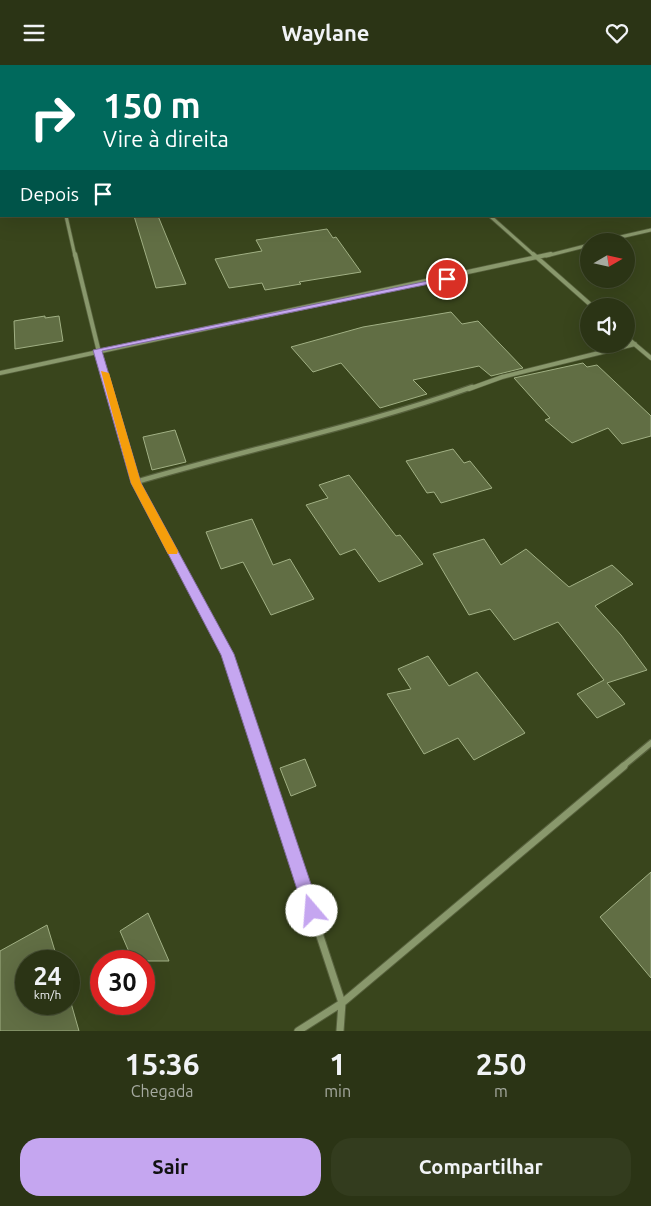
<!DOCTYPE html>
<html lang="pt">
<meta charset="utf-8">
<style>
:root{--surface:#2b3415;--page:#333c1e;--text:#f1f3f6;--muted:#a6aaa0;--line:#474f34;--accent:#c5a6f0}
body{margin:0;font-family:Ubuntu,sans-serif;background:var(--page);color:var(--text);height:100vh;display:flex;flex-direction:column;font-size:19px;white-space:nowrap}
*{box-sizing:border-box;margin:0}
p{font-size:16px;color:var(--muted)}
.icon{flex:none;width:28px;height:28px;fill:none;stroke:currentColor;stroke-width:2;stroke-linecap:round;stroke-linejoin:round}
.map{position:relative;height:966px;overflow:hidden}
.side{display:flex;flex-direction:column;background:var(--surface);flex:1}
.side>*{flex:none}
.guide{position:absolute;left:0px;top:0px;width:651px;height:152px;box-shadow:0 5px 20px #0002,0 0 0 1px var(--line);background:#00695c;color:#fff;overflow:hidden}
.needle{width:32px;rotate:81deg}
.tools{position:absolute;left:580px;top:168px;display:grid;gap:10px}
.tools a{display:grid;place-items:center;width:55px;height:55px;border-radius:50%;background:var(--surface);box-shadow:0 5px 20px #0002,0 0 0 1px var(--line);font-size:25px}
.speed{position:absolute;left:15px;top:885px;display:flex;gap:10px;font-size:25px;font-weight:700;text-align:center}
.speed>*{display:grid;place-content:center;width:65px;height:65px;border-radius:50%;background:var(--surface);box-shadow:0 5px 20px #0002,0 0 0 1px var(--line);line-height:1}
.speed small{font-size:12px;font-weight:400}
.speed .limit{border:8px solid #d22;background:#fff;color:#111}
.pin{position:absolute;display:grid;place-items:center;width:42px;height:42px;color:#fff;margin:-21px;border:2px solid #fff;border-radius:50%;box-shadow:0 1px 5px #0007}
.me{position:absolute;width:55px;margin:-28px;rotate:342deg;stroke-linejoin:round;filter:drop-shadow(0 0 4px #0008)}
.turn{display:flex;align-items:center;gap:18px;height:105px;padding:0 20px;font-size:22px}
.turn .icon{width:65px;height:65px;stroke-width:2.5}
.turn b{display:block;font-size:35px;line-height:42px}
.then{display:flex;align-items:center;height:48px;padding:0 20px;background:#0003;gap:10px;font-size:19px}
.eta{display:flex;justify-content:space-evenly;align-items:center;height:85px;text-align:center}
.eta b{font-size:30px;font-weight:700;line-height:35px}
.cta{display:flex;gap:10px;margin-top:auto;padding:10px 20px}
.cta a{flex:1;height:58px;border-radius:20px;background:var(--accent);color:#111;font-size:20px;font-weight:700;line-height:58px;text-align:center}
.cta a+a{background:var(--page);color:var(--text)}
header{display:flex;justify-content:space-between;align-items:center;height:65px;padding:0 20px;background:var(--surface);font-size:22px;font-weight:700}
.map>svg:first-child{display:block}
.building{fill:#616e44;stroke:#a1b084}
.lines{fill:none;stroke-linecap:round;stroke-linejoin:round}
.street-far5-casing{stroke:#57613d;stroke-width:4}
.street-far4-casing{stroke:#57613d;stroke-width:4.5}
.street-far3-casing{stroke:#57613d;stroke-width:5.5}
.street-far2-casing{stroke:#57613d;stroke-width:7}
.street-far1-casing{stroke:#57613d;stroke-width:8}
.street-casing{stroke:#57613d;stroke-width:9}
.street-far5{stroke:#89986c;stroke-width:2.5}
.street-far4{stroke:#89986c;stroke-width:3}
.street-far3{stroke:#89986c;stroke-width:4}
.street-far2{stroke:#89986c;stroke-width:4.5}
.street-far1{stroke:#89986c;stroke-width:5.5}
.street{stroke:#89986c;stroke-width:7}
.route{fill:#c5a6f0;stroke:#806c9c}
.slow{fill:#f59e0b}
</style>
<header><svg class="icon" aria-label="menu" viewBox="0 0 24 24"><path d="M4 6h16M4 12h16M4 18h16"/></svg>Waylane<svg class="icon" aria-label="heart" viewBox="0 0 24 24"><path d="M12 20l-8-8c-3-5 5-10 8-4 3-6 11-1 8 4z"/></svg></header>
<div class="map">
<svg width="651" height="966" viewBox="0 0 651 966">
<rect width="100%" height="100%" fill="#39451c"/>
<!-- building -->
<path class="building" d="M 134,151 L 158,151 L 186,219 L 156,223 Z
M 327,164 L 333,173 L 336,172 L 361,207 L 299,217 L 301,219 L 265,225 L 262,218 L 229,223 L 215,194 L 262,186 L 256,175 Z
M 451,247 L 462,259 L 478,256 L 523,303 L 491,311 L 479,301 L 413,315 L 427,329 L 380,343 L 341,298 L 313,307 L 291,282 L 363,262 Z
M 45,251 L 45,253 L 59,251 L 63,276 L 15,284 L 14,256 Z
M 583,298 L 587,302 L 597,300 L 651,351 L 651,371 L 622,379 L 608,363 L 572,378 L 545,355 L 550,353 L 514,313 Z
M 175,365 L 186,397 L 152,405 L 143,372 Z
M 453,384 L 464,398 L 470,396 L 492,423 L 441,438 L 434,427 L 427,428 L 406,396 Z
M 349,410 L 396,471 L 400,470 L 423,499 L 379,517 L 355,484 L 340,490 L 306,440 L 328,433 L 319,420 Z
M 252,454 L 273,500 L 290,494 L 314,534 L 271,550 L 243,497 L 221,504 L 206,467 Z
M 484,474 L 501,500 L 526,484 L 569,522 L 612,500 L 633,519 L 595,541 L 621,570 L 647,605 L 607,618 L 625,639 L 597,653 L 577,629 L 604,615 L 558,557 L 514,575 L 490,544 L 469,550 L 433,489 Z
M 428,591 L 449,621 L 477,607 L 525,668 L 474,695 L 458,673 L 424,689 L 387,629 L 411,624 L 398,604 Z
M 305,694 L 316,721 L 291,731 L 280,703 Z
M 651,807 L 651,913 L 600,852 Z
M 148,848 L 169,896 L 133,896 L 120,866 Z
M 47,860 L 58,896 L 26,896 L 26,939 L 69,939 L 69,931 L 79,966 L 0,966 L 0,886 Z"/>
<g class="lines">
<defs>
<path id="street-far5" d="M 591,0 L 593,1
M 336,1 L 347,0"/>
<path id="street-far4" d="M 66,151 L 75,191
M 490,151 L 535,191
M 603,176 L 651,165
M 546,191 L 589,180"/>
<path id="street-far3" d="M 75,189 L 108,324
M 533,189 L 592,241
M 626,272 L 651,293
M 0,308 L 551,189
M 469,324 L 502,312 L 635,279"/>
<path id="street-far2" d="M 108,322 L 136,417 L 175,491
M 136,417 C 248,384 362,361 472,322"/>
<path id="street-far1" d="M 175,490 L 227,589 L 264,702
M 622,702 L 651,678"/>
<path id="street" d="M 264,701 L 342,938 L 340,966
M 298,966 L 342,938 L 624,701"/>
</defs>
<!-- street-far5 casing -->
<use href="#street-far5" class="street-far5-casing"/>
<!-- street-far4 casing -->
<use href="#street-far4" class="street-far4-casing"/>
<!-- street-far3 casing -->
<use href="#street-far3" class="street-far3-casing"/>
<!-- street-far2 casing -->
<use href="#street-far2" class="street-far2-casing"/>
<!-- street-far1 casing -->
<use href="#street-far1" class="street-far1-casing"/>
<!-- street casing -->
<use href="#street" class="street-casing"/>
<!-- street-far5 -->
<use href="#street-far5" class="street-far5"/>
<!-- street-far4 -->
<use href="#street-far4" class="street-far4"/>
<!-- street-far3 -->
<use href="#street-far3" class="street-far3"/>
<!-- street-far2 -->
<use href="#street-far2" class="street-far2"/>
<!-- street-far1 -->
<use href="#street-far1" class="street-far1"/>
<!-- street -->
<use href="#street" class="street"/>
</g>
<!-- route -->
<path class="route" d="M 447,212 L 450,214 L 449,215 L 102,286 L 141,418 L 234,589 L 320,846 L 318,852 L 312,854 L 306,852 L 304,846 L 221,590 L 131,418 L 93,285 Z"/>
<!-- slow -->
<path class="slow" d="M 101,306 L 109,308 L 141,418 L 178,486 L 177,489 L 168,489 L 131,418 Z"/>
</svg>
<div class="tools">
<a><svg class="needle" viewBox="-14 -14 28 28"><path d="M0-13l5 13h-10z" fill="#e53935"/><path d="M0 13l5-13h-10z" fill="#a6aaa0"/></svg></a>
<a><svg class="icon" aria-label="sound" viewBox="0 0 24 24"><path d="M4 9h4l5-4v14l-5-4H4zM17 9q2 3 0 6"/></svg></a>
</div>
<div class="speed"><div>24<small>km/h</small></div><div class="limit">30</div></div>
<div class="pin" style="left:447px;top:214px;background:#d93025"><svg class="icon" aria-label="arrive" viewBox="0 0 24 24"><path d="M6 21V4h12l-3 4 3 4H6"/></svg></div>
<svg class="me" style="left:312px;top:846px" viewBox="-20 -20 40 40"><circle r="19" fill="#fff"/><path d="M0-13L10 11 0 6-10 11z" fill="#c5a6f0"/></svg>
<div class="guide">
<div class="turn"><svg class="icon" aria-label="right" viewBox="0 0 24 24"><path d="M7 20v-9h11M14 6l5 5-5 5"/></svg><div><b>150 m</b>Vire à direita</div></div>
<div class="then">Depois<svg class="icon" aria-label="arrive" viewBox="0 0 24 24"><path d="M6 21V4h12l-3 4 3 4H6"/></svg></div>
</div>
</div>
<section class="side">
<div class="eta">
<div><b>15:36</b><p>Chegada</p></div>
<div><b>1</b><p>min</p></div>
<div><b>250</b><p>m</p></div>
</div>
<div class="cta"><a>Sair</a><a>Compartilhar</a></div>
</section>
